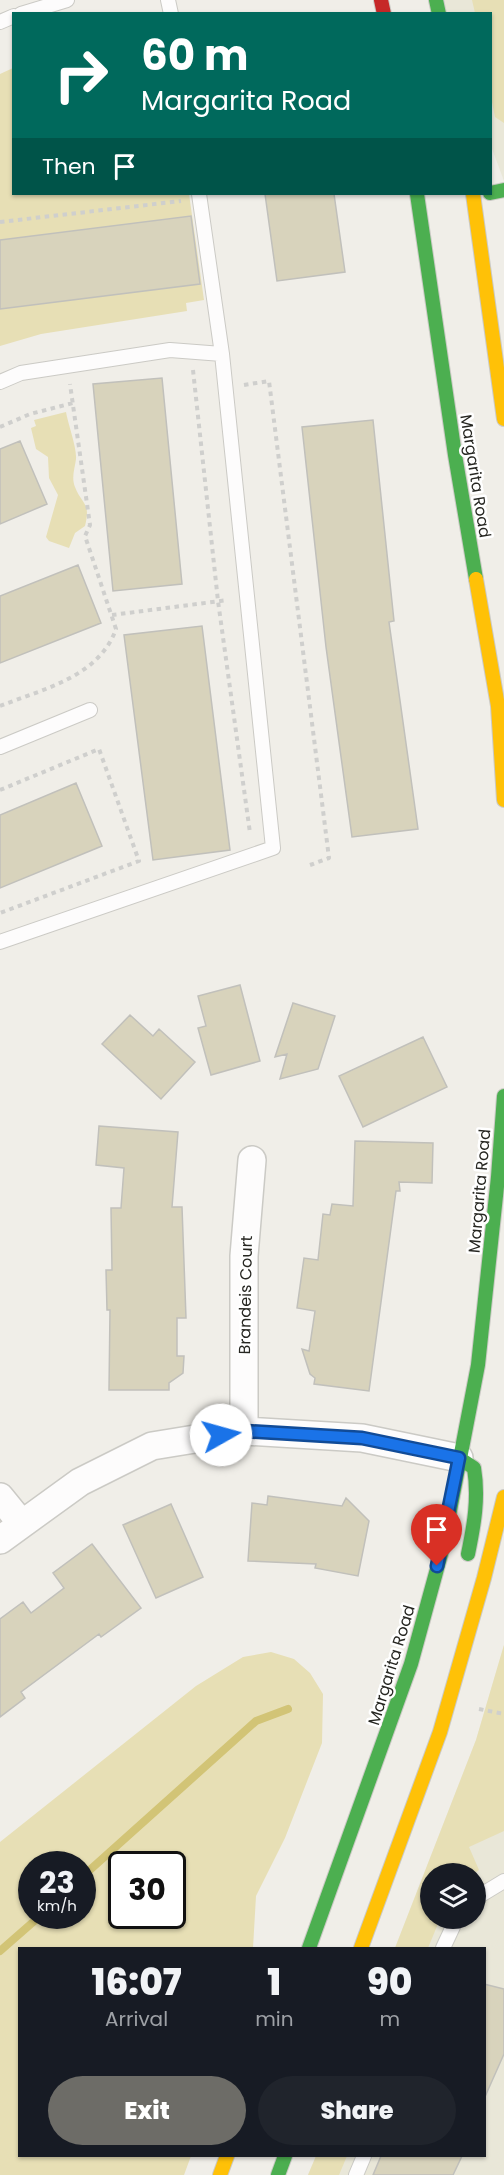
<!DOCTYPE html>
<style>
:root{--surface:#171b24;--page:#20242c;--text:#f1f3f6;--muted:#9ea1a6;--accent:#6d6c67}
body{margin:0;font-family:Poppins,sans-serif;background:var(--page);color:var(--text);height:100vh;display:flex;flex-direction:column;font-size:22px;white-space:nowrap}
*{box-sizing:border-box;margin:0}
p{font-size:20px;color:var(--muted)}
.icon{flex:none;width:33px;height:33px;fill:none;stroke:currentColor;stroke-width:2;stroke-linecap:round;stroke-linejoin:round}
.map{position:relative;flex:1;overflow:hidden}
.details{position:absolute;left:18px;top:1947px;width:468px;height:210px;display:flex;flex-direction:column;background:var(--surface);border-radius:0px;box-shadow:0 2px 4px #0004}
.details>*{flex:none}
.top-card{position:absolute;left:12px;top:12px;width:480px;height:183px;border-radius:0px;box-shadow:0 2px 4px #0004;background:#00695c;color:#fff;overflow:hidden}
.controls{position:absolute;left:420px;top:1863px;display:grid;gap:12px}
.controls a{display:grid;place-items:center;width:66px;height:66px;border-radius:50%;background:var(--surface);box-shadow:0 2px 4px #0004;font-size:30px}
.speed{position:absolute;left:18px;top:1851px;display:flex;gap:12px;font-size:30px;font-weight:700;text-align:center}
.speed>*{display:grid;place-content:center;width:78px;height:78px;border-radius:50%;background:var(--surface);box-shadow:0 2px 4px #0004;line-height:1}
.speed small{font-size:15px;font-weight:400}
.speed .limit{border:3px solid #111;border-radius:9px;background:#fff;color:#111}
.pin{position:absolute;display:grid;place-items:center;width:51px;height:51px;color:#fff;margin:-62px -26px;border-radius:50% 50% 50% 0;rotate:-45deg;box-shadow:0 0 6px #0007}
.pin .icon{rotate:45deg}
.me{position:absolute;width:66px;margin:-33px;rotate:83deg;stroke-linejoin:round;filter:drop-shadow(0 0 4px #0008)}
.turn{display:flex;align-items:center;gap:21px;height:126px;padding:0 30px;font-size:27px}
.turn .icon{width:78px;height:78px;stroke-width:2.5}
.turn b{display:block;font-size:42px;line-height:51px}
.then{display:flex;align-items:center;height:57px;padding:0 30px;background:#0003;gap:12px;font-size:22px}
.eta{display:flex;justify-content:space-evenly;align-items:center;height:102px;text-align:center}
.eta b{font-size:36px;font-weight:800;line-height:42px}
.action{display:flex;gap:12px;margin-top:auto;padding:12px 30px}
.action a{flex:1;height:69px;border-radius:36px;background:var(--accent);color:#fff;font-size:24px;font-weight:800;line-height:69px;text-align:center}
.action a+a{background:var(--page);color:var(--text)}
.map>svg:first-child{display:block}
.built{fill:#e9e7d8;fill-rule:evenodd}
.green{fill:#e7dfb5;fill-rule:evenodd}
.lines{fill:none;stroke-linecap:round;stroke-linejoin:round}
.stream{stroke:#d2c476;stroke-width:8}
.building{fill:#d8d3bc;stroke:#c1c0bb;stroke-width:1.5}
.lane-casing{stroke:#cbcac5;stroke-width:16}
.street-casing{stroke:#cbcac5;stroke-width:30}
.fast-casing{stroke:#cbcac5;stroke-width:16}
.slow-casing{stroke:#cbcac5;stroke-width:16}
.jam-casing{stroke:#cbcac5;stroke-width:16}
.path{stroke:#cfcfcd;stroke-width:4;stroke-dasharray:4.5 4.5;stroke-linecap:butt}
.lane{stroke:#fdfcfc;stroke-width:14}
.street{stroke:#fdfcfc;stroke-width:27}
.fast{stroke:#4caf50;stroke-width:14}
.slow{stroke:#ffc107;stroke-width:14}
.jam{stroke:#c62828;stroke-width:14}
.route-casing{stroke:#114b97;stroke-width:15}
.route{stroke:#1a73e8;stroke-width:10}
.labels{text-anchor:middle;stroke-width:5;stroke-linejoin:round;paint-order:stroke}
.street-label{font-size:16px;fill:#262621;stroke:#fff}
</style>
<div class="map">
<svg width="504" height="2175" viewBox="0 0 504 2175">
<rect width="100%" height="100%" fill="#f0eee8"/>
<!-- built -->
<path class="built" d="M 434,0 L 504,0 L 504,181 L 491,146 L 490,14 L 440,13 Z
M 504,1645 L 504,2175 L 308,2175 L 316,2156 L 484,2156 L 484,1948 L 395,1948 L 476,1740 ZM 430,1874 L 476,1874 L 476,1918 L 430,1918 Z"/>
<!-- green -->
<path class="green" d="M 472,0 L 504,0 L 504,123 L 495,117 L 490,92 L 490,14 L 475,13 Z
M 13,68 L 14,194 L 189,194 L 204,300 L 186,303 L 187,311 L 41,334 L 0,346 L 0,74 Z
M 66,412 C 68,424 77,448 76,459 C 75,468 71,477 75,487 C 82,505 91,502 85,526 L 75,533 L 69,548 L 49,541 L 46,537 L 58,495 L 49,478 L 48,457 L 36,449 L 31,428 L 36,426 L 34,420 Z
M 504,1645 L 504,1831 L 469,1847 L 479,1870 L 475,1873 L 430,1874 L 430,1918 L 440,1919 L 428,1948 L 395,1948 L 476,1740 Z
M 271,1652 L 294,1659 L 310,1673 L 323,1694 L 322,1743 L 285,1838 L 256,1896 L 253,1948 L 20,1948 L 20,2156 L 191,2156 L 184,2175 L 0,2175 L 0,1842 L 196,1686 L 243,1657 ZM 32,1864 L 82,1864 L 82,1916 L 32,1916 ZM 122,1864 L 172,1864 L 172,1916 L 122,1916 Z
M 316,2156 L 347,2156 L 339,2175 L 308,2175 Z"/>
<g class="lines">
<!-- stream -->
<path class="stream" d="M 82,1877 L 256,1721 L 288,1709
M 0,1951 L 40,1916"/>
</g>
<!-- building -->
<path class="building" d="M 265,194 L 334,194 L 345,272 L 277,281 Z
M 191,216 L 200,284 L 0,309 L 0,240 Z
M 162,378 L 182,584 L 113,591 L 93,384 Z
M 373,420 L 394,621 L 389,622 L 418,829 L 352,837 L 326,647 L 302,427 Z
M 20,441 L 47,504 L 0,524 L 0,449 Z
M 78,565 L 101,623 L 0,663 L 0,596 Z
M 202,626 L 230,850 L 153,860 L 124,635 Z
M 76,783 L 102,846 L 0,888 L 0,815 Z
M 240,985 L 260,1061 L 211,1075 L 198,1028 L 206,1026 L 198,996 Z
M 293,1003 L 335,1016 L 318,1069 L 280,1079 L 287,1054 L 275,1057 Z
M 130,1015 L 153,1036 L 159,1029 L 195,1062 L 161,1099 L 102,1044 Z
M 423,1037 L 447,1087 L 363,1127 L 339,1076 Z
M 99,1126 L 178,1132 L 172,1207 L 182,1207 L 186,1318 L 177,1318 L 177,1356 L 184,1356 L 183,1373 L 169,1383 L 169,1390 L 109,1390 L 110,1310 L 107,1310 L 106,1270 L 112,1270 L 111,1208 L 121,1208 L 124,1168 L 96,1165 Z
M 355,1141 L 433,1143 L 432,1183 L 399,1182 L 400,1191 L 396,1191 L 369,1391 L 314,1384 L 315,1378 L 310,1374 L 302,1349 L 309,1351 L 315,1311 L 297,1308 L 304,1258 L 318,1260 L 323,1214 L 330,1215 L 332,1204 L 353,1206 Z
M 268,1496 L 342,1506 L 346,1498 L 369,1521 L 358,1576 L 315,1568 L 316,1564 L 248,1561 L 252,1503 L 267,1505 Z
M 171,1504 L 203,1577 L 156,1598 L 123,1525 Z
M 92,1544 L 141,1608 L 101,1637 L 99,1634 L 21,1692 L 25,1698 L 0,1717 L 0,1619 L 23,1602 L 31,1613 L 64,1588 L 53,1573 Z
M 484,1984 L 504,1989 L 504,2054 L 484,2099 Z
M 381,2156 L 462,2156 L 453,2175 L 373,2175 Z"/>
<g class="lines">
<defs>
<path id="lane" d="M 168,0 L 171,14
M 21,14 L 67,0
M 0,22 L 14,16
M 0,382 L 21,373 L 170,350 L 222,354
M 0,747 L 90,710
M 0,942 L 273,848 L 222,354 L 199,194
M 476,1898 L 504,1881
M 443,1948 L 457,1918
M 356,2175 L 364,2156"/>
<path id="street" d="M 244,1431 L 244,1256 L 252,1160
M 0,1497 L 22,1524
M 0,1540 L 80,1482 L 152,1446 L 244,1431 L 362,1438 L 459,1458"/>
<path id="fast" d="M 436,0 L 439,14
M 490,193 L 504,190
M 417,194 L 455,455 L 476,579
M 459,1458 L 474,1468 C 479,1498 474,1525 468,1554
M 309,1948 L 411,1664 L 443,1547 L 478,1365 L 498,1177 L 504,1096
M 278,2175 L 285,2156"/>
<path id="slow" d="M 473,194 L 504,419
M 476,579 L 498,706 L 504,800
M 361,1948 L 440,1732 L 484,1578 L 504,1497
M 220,2175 L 227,2156"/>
<path id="jam" d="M 381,0 L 384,14"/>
</defs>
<!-- lane casing -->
<use href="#lane" class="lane-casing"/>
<!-- street casing -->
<use href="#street" class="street-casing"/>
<!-- fast casing -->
<use href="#fast" class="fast-casing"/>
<!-- slow casing -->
<use href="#slow" class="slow-casing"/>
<!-- jam casing -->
<use href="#jam" class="jam-casing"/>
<!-- path -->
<path class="path" d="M 0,222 L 181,201
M 193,370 L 218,601 L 250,833
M 244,385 L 269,381 L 329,858 L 310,865
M 0,427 L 30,414 L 73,403
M 112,615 L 228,600
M 0,706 C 43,689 99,677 116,629 L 85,536 L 90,525 L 70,384
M 0,790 L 99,749 L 139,861 L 0,913
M 479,1709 L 504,1714"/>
<!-- lane -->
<use href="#lane" class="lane"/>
<!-- street -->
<use href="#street" class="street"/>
<!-- fast -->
<use href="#fast" class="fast"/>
<!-- slow -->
<use href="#slow" class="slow"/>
<!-- jam -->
<use href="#jam" class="jam"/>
</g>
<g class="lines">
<defs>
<path id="route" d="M 221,1435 L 244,1431 L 362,1438 L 459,1458 L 437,1566"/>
</defs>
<!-- route casing -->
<use href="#route" class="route-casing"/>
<!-- route -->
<use href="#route" class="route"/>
</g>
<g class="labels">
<!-- street labels -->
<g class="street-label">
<text transform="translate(476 476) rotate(81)" y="6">Margarita Road</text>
<text transform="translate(479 1191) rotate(-85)" y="6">Margarita Road</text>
<text transform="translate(245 1295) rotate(-89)" y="6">Brandeis Court</text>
<text transform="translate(391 1665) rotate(-73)" y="6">Margarita Road</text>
</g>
</g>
</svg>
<div class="controls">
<a><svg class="icon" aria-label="layers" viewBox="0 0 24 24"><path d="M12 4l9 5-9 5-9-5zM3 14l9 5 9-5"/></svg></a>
</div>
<div class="speed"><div>23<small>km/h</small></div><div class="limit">30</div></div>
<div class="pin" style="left:437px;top:1566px;background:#d93025"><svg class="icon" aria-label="arrive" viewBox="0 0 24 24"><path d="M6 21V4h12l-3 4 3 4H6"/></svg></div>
<svg class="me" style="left:221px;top:1435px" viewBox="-20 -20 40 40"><circle r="19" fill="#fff"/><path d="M0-13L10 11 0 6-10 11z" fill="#1a73e8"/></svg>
<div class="top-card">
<div class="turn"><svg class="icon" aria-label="right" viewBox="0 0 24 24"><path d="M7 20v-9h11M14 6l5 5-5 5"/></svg><div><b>60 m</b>Margarita Road</div></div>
<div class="then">Then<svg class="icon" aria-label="arrive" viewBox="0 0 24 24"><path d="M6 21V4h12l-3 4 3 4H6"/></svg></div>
</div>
<section class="details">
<div class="eta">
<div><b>16:07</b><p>Arrival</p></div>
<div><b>1</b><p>min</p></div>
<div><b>90</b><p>m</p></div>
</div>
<div class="action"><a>Exit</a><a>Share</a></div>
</section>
</div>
